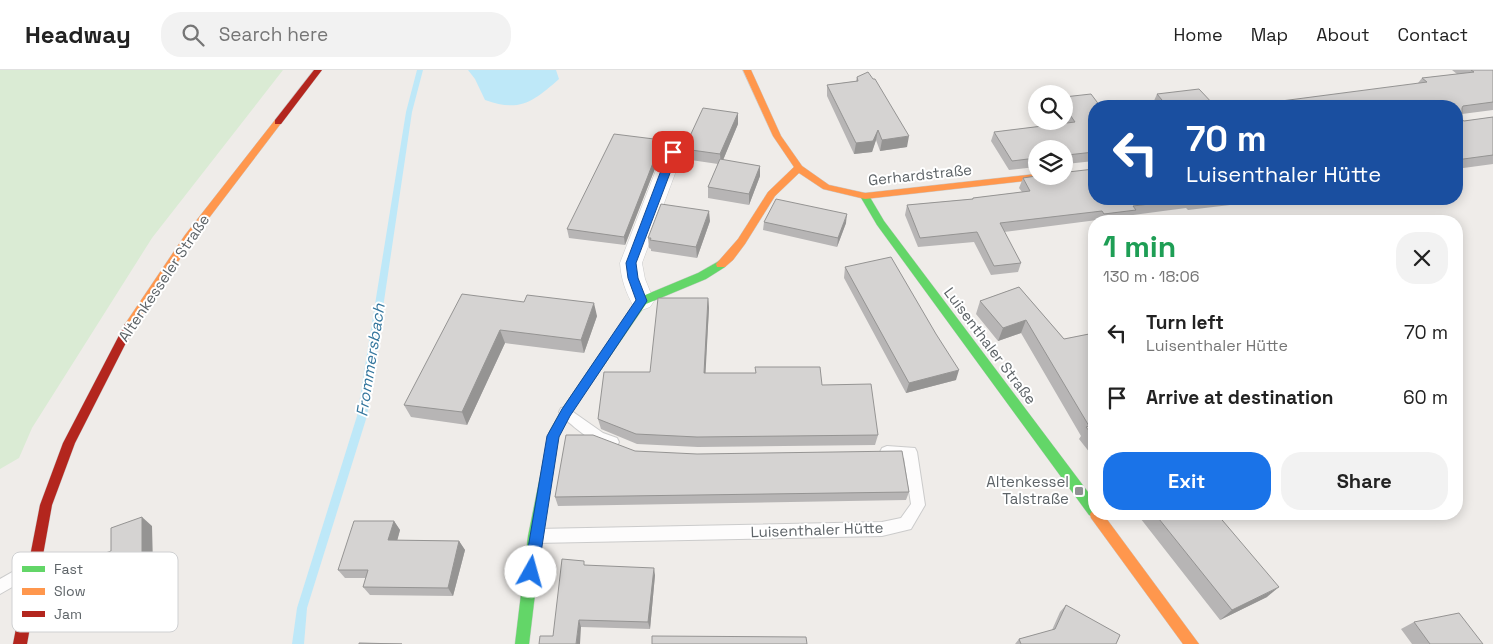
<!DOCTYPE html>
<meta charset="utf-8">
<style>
:root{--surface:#fff;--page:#f2f2f2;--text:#222;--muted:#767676;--line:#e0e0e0;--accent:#1a73e8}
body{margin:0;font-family:"Space Grotesk",sans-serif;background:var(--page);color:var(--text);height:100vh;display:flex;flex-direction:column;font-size:19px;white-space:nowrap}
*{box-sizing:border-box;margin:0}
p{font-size:16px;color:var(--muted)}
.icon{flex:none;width:28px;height:28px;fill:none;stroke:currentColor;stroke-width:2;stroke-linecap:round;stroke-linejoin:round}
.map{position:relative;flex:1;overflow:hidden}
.sheet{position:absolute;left:1088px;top:145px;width:375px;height:305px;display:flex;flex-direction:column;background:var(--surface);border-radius:20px;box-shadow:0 2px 12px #0003}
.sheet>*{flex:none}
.guide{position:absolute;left:1088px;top:30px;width:375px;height:105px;border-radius:20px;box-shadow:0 2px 12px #0003;background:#1a4fa0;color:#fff;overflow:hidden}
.controls{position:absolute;left:1028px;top:15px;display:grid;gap:10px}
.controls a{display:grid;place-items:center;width:45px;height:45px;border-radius:50%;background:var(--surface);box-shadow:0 2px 12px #0003;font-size:25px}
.pin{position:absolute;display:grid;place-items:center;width:42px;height:42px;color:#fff;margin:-21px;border-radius:10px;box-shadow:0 2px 8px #0006}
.me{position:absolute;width:55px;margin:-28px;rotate:7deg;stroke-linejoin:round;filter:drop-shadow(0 0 4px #0008)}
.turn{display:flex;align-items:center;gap:18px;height:105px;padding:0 15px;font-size:22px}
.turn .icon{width:65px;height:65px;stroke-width:2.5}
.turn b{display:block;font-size:35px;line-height:42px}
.round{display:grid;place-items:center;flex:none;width:52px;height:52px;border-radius:20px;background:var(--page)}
.headline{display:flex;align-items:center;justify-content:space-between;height:85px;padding:0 15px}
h1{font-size:30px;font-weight:700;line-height:38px;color:#1e9e55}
.action{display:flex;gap:10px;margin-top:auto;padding:10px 15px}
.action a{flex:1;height:58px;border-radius:20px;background:var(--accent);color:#fff;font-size:20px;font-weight:700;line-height:58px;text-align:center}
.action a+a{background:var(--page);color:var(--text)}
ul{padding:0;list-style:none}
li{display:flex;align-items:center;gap:15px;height:65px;padding:0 15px}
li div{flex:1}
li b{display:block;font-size:19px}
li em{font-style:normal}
header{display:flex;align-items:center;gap:30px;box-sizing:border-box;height:70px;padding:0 25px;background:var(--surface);border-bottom:1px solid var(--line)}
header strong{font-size:24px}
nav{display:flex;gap:28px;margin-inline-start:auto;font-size:18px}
.search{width:350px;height:45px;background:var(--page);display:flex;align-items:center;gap:12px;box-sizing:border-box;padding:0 18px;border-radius:20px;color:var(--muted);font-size:19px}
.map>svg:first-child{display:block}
.green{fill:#daebd4}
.water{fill:#bee8f8}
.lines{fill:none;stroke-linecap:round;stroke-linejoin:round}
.stream{fill:#bee8f8;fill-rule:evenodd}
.lane-casing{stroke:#cbcbcb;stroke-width:2}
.street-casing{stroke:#cbcbcb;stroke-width:1}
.fast-casing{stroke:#cbcbcb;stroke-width:1}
.slow-casing{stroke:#cbcbcb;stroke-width:1}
.jam-casing{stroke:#cbcbcb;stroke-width:1}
.lane{fill:#fdfcfc;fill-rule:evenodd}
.street{fill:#fdfcfc;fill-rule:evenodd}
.fast{fill:#63d668;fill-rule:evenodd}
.slow{fill:#ff974d;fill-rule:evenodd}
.jam{fill:#b3261e;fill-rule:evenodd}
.wall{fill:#b7b5b5}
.shaded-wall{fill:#959493}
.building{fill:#d5d3d2;stroke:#959493}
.route{fill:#1a73e8;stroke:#114b97}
.poi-dot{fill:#919495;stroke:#fff;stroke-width:2}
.labels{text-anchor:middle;stroke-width:4;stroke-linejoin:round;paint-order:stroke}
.street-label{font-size:15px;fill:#5e6468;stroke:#fff}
.poi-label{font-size:15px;fill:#5e6468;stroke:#fff;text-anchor:end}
.water-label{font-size:16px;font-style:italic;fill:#35779e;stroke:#fff}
.key{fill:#fff;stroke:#cfd0d2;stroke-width:1}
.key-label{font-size:14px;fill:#5e6468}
</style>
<header>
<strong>Headway</strong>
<div class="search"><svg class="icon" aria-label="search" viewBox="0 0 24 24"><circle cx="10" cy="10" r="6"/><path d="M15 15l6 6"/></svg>Search here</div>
<nav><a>Home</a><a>Map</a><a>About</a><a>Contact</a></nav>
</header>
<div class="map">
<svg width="1493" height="574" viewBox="0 0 1493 574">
<rect width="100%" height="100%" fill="#efece9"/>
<!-- green -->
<path class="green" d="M 0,0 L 283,0 L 152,168 L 32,358 L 19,388 L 0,399 Z"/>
<!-- water -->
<path class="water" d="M 468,0 L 556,0 L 559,9 C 534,31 520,43 485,30 L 475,9 Z"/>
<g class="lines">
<!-- stream -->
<path class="stream" d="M 417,0 L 423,0 L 412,42 L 367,346 L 307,538 L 304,574 L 292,574 L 297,538 L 357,346 L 406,42 Z"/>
<defs>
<path id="lane" d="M 566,337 L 603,363 L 617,368 L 619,372 L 617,376 C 600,382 574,356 561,346 L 559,342 L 561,338 Z
M 887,376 L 915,378 L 917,382 L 925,435 L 911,459 L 882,466 L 536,473 L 531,471 L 529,466 L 531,461 L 536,459 L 882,452 L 901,448 L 911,434 L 904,388 L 882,386 L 880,382 L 882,378 Z
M 30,492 L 35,494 L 38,499 L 35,504 L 0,524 L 0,509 Z"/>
<path id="street" d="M 673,76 L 680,78 L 683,82 L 642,193 L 645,209 L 654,231 L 650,237 L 642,240 L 634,237 C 626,223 621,209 620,193 L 663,82 L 666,78 Z"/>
<path id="fast" d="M 865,123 L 868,124 L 884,151 L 1094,430 L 1094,444 L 1099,444 L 1099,445 L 1094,447 L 1089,445 L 877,155 L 860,126 Z
M 721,190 L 725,191 L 726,194 L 725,197 L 706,209 L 646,234 L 570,345 L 559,366 L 542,466 L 529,574 L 515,574 L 528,466 L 549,362 L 562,339 L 638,228 L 698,203 Z"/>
<path id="slow" d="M 743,0 L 751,0 L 781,66 L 802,96 L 829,115 L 865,123 L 1036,104 L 1036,106 L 1046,106 L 1042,109 L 865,129 L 823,119 L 799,103 L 775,126 L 745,174 L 733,190 L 725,197 L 717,197 L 716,194 L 738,169 L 768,122 L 794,97 L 773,66 Z
M 278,49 L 282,52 L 193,169 L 133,260 L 125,260 L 124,257 L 125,254 L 185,165 L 275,50 Z
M 1094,439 L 1094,444 L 1103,444 L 1199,574 L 1183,574 L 1091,448 L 1090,444 Z"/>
<path id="jam" d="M 314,0 L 322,0 L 281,54 L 275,54 L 275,50 Z
M 129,253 L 134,257 L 75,373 L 52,435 L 27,574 L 13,574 L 40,435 L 63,373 L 125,254 Z"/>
</defs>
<!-- lane casing -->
<use href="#lane" class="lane-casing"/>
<!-- street casing -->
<use href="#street" class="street-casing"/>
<!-- fast casing -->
<use href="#fast" class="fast-casing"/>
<!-- slow casing -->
<use href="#slow" class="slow-casing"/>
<!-- jam casing -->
<use href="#jam" class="jam-casing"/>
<!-- lane -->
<use href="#lane" class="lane"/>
<!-- street -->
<use href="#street" class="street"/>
<!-- fast -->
<use href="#fast" class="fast"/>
<!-- slow -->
<use href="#slow" class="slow"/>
<!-- jam -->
<use href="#jam" class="jam"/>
</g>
<!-- wall -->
<path class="wall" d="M 1452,0 L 1493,0 L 1493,40 L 1462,44 L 1462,50 L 1464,51 L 1493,47 L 1493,94 L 1456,99 L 1456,36 L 1418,13 L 1422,8 L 1457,4 Z
M 857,7 L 907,77 L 880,81 L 876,70 L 872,82 L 854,84 L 827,26 L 827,15 L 856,11 Z
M 1157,24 L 1215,36 L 1155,36 L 1153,33 Z
M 1064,27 L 1094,36 L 1094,91 L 1066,94 L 1064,100 L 1064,79 L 1036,79 L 1036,99 L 1036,97 L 1009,100 L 991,71 L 994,62 L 1066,53 L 1064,50 Z
M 738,43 L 738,54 L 723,90 L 760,96 L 760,106 L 749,135 L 708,128 L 708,117 L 718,94 L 684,89 L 684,79 Z
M 662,70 L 663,78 L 625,175 L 569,168 L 567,159 Z
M 1023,108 L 1094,129 L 1279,129 L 1230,135 L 1188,140 L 1186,138 L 1133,145 L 1131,149 L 1116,151 L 1098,151 L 1097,150 L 1004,162 L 1021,193 L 1018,202 L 991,205 L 974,172 L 918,177 L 905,145 L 907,135 L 972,129 L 973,128 L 1022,122 L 1019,118 Z
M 710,151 L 697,188 L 651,181 L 651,179 L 649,178 L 648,168 Z
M 764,152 L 846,153 L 837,177 L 763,160 Z
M 845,197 L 956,310 L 906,323 L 844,208 Z
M 1019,217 L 1064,269 L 1094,263 L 1094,388 L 1079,369 L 1081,366 L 1021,263 L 998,271 L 976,244 L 980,231 Z
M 708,228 L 709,238 L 705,303 L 822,315 L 878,365 L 875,375 L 698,377 L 637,374 L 601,359 L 598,349 L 650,302 Z
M 524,232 L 597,246 L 584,283 L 505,273 L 467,355 L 411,347 L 404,335 Z
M 635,381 L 909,422 L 906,430 L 558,436 L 555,427 Z
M 1137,444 L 1217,444 L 1267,527 L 1220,550 Z
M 394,451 L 400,460 L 397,470 L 459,471 L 465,480 L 453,526 L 370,525 L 363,517 L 366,508 L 345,508 L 338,500 Z
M 585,495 L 655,505 L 650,559 L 581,557 L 553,566 Z
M 1066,535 L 1116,574 L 1015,574 L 1019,569 L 1052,560 L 1060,542 Z
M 1414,552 L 1483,574 L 1412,574 L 1401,559 Z"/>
<!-- shaded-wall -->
<path class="shaded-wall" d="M 738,43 L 738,54 L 721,95 L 720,84 Z
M 878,60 L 876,70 L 872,82 L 854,84 L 856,73 Z
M 909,66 L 907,77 L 880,81 L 882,70 Z
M 662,70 L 663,78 L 625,175 L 624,167 Z
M 760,96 L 760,106 L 749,135 L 749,124 Z
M 709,141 L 710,151 L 697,188 L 696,177 Z
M 847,144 L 846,153 L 837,177 L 838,168 Z
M 708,228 L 709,238 L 705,313 L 704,303 Z
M 594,233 L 597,246 L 584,283 L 581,270 Z
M 1026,250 L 1021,263 L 998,271 L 1003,258 Z
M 500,260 L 505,273 L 467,355 L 462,342 Z
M 959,300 L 956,310 L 906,323 L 909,313 Z
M 142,447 L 152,456 L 154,534 L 91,558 L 78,550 Z
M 394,451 L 400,460 L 395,479 L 388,470 Z
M 459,471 L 465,480 L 453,526 L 448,518 Z
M 654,498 L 655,505 L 650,559 L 648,552 Z
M 1279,517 L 1267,527 L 1220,550 L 1232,540 Z
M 579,550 L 581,557 L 580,574 L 576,574 Z"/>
<!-- building -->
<path class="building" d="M 1471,0 L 1493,0 L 1493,32 L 1463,36 L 1462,38 L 1462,50 L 1464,51 L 1493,47 L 1493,85 L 1456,90 L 1456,36 L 1243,36 L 1427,12 L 1422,8 L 1474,2 Z
M 868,2 L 873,9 L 875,9 L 909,66 L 882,70 L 878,60 L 873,71 L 856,73 L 827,15 L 858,11 L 857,7 Z
M 1199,19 L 1215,36 L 1167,36 L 1157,24 Z
M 1091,24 L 1100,36 L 1094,36 L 1094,82 L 1067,85 L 1066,95 L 1064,95 L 1064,79 L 1036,79 L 1036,88 L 1012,91 L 994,62 L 1075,52 L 1064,36 L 1064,27 Z
M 703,38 L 738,43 L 720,84 L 684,79 Z
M 614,64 L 662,70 L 624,167 L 567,159 Z
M 720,89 L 760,96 L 749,124 L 708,117 Z
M 1094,99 L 1094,129 L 1208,129 L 1193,130 L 1192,129 L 1133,136 L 1136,140 L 1104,144 L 1102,141 L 1000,153 L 1021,193 L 994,196 L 977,162 L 920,168 L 907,135 L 973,129 L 973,128 L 1030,121 L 1023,108 L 1036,106 L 1064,106 L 1064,101 L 1068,102 Z
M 776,129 L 847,144 L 838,168 L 764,152 Z
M 661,134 L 709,141 L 696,177 L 650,170 L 651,168 L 648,168 Z
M 891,187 L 936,264 L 959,300 L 909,313 L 845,197 Z
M 1019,217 L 1064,269 L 1094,263 L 1094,367 L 1086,357 L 1089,356 L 1026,250 L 1003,258 L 980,231 Z
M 462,224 L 524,232 L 527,225 L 594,233 L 581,270 L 500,260 L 462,342 L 404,335 Z
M 658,228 L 708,228 L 704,303 L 756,303 L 755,297 L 820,297 L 822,315 L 871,314 L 878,365 L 697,367 L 636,364 L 598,349 L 604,302 L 650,302 Z
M 566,365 L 593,365 L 635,381 L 697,384 L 902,381 L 909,422 L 555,427 Z
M 1155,444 L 1217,444 L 1279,517 L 1232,540 Z
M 142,447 L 142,526 L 78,550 L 81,492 L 111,481 L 111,458 Z
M 354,451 L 394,451 L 388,470 L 459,471 L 448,518 L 363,517 L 368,500 L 338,500 Z
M 562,489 L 584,491 L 584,495 L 654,498 L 648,552 L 579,550 L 576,574 L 539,574 L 540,566 L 553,566 Z
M 1066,535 L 1120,565 L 1116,574 L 1021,574 L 1019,569 L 1055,559 Z
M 1459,543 L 1483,574 L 1430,574 L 1414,552 Z
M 652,566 L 806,567 L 807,574 L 652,574 Z
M 359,573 L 402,574 L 359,574 Z"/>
<!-- route -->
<path class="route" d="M 673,79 L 678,82 L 636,193 L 638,208 L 647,231 L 570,346 L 559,367 L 538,502 L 536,507 L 531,509 L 526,507 L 524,502 L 547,366 L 562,339 L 636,230 L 628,208 L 626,193 L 668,82 Z"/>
<!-- markers -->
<rect class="poi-dot" x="1074" y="416" width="10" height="10" rx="2.5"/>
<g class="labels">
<!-- street labels -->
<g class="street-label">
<text transform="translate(920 105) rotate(-6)" y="5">Gerhardstraße</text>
<text transform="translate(164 208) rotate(-56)" y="5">Altenkesseler Straße</text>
<text transform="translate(990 276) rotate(53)" y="5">Luisenthaler Straße</text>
<text transform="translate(817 460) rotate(-2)" y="5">Luisenthaler Hütte</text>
</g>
<!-- poi labels -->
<g class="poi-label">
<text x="1069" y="417">Altenkessel<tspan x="1069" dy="17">Talstraße</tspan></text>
</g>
<!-- water labels -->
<g class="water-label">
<text transform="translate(370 290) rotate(-81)" y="6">Frommersbach</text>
</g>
</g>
<!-- legend -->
<rect x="12" y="482" width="166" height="80" rx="8" class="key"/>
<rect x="22" y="496" width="23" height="6" fill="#63d668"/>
<rect x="22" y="518" width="23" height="7" fill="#ff974d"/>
<rect x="22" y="541" width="23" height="6" fill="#b3261e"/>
<g class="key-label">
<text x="54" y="504">Fast</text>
<text x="54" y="526">Slow</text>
<text x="54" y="549">Jam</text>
</g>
</svg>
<div class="controls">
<a><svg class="icon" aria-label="search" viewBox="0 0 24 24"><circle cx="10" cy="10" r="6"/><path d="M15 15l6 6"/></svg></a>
<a><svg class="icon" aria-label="layers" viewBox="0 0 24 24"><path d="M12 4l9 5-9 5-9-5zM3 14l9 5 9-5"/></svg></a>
</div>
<div class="pin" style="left:673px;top:82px;background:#d93025"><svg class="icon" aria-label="arrive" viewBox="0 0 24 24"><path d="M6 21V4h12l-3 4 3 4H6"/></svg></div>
<svg class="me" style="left:531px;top:502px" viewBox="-20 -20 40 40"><circle r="19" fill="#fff"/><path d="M0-13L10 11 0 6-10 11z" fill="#1a73e8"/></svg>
<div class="guide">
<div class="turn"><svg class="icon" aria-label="left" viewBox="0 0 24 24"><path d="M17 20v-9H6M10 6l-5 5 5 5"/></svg><div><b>70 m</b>Luisenthaler Hütte</div></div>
</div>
<section class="sheet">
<div class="headline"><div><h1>1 min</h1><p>130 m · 18:06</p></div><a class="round"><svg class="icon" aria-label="close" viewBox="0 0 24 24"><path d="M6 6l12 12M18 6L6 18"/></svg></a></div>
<ul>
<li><svg class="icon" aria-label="left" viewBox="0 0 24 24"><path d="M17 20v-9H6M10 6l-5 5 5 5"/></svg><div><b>Turn left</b><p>Luisenthaler Hütte</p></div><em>70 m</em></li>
<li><svg class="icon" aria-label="arrive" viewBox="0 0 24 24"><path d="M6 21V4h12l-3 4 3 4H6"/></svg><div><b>Arrive at destination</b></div><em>60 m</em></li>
</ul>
<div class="action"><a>Exit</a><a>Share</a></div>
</section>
</div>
